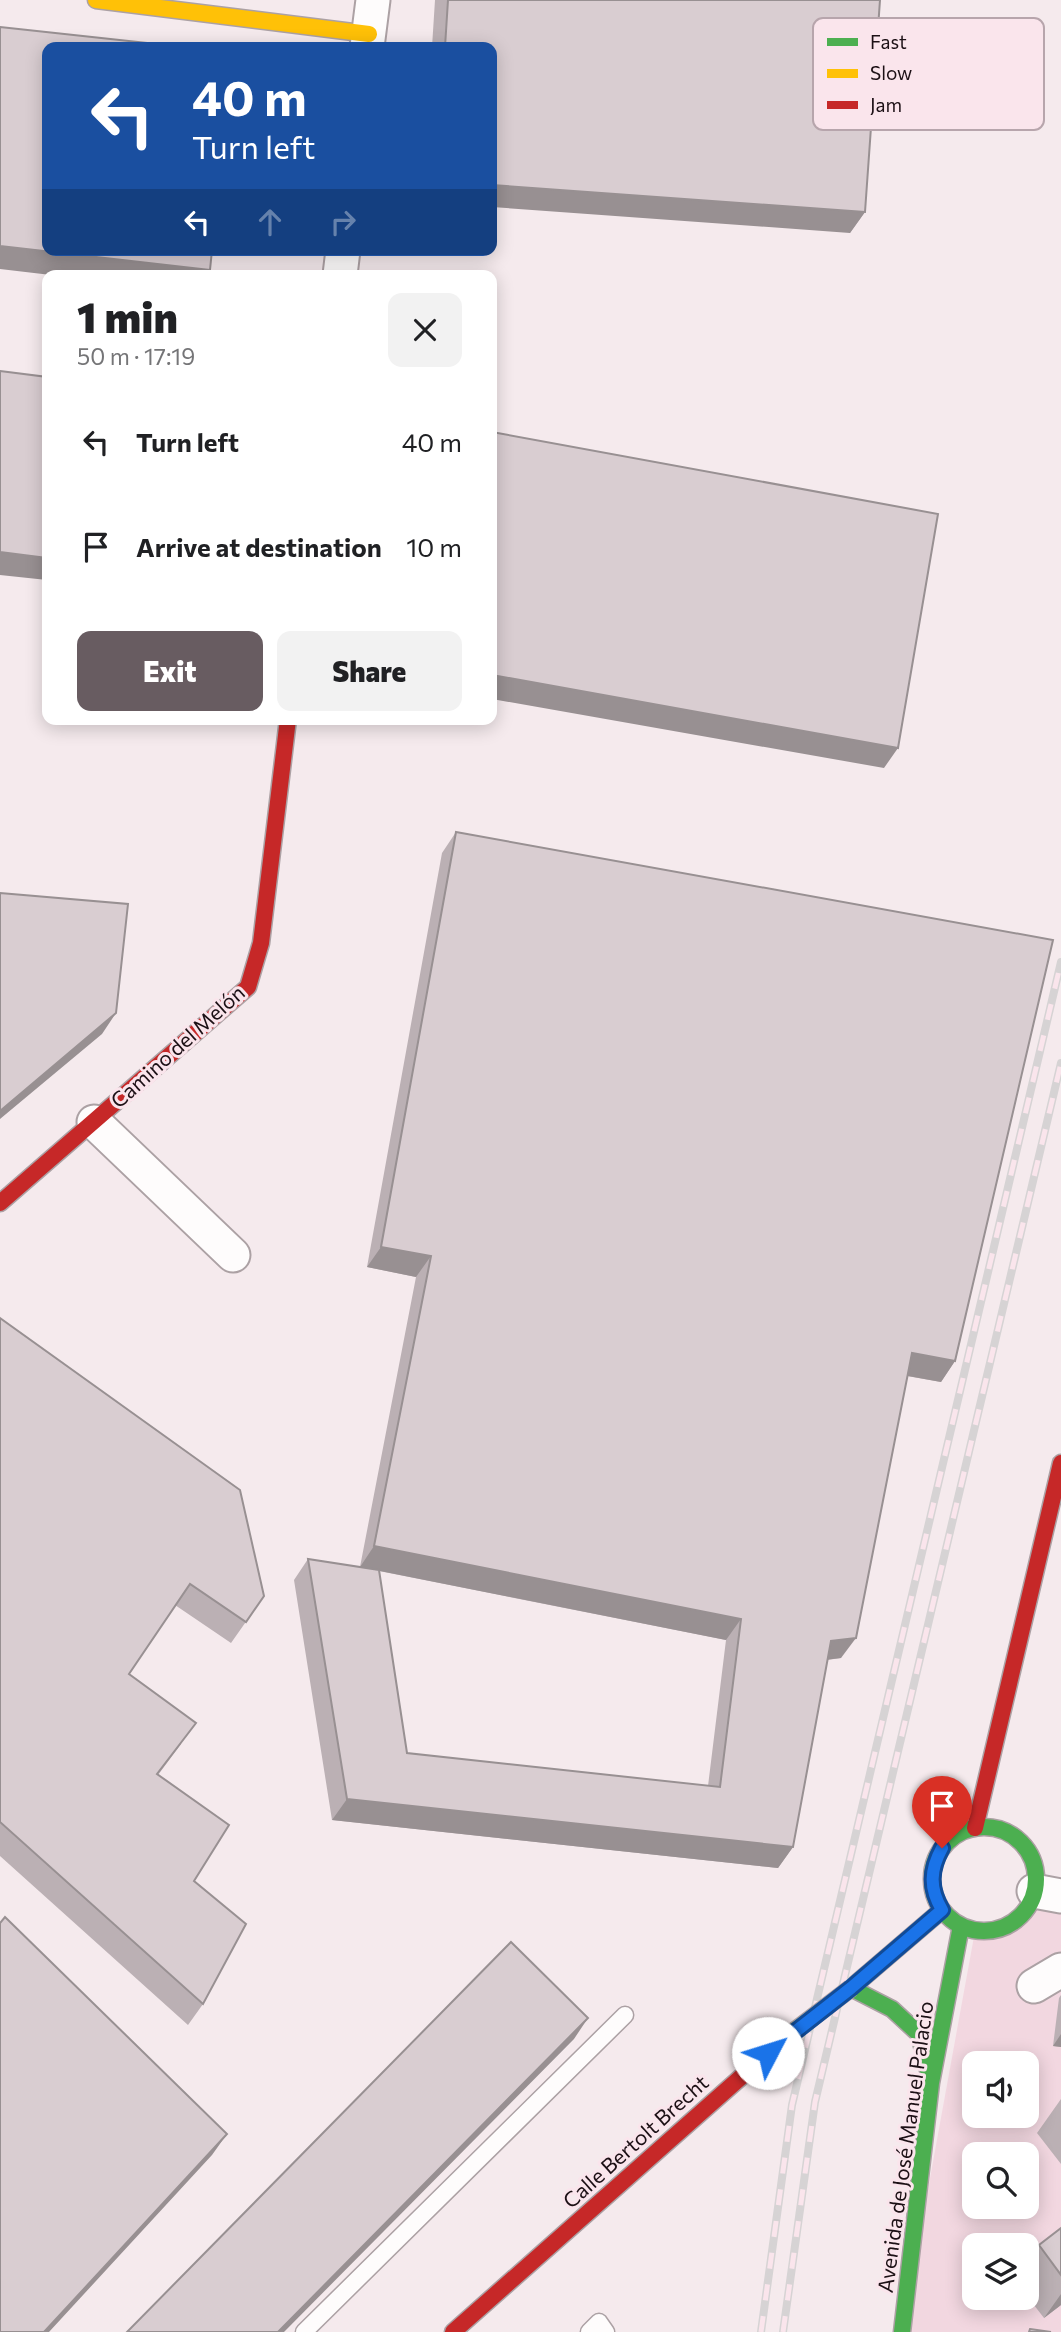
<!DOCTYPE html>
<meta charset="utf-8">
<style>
:root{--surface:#fff;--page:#f2f2f2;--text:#202124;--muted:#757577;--accent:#685c61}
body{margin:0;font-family:Commissioner,sans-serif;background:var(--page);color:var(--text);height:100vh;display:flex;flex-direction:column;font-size:26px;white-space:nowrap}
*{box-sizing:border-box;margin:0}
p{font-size:23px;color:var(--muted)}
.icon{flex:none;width:38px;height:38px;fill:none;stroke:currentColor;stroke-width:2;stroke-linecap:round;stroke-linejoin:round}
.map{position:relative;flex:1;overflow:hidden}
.panel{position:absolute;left:42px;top:270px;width:455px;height:455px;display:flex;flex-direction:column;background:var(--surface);border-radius:14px;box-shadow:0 4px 18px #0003}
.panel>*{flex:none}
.top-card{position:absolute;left:42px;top:42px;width:455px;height:214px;border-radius:14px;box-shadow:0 4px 18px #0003;background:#1a4fa0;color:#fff;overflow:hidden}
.buttons{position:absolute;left:962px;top:2051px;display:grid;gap:14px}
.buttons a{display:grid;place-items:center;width:77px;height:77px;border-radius:14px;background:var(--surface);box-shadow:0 4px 18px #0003;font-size:35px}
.pin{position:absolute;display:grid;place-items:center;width:60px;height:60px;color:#fff;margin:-72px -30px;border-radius:50% 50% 50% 0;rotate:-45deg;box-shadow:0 0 7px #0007}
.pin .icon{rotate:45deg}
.me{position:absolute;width:77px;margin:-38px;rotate:50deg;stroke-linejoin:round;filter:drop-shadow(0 0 5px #0008)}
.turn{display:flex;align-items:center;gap:24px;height:147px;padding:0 35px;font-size:32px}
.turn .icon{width:91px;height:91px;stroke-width:2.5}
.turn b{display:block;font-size:49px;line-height:60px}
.lanes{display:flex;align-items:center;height:66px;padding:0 35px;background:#0003;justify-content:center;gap:35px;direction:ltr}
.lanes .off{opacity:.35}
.round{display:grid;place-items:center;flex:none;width:74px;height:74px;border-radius:14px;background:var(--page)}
.headline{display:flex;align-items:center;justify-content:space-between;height:119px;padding:0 35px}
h1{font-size:42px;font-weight:800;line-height:52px}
.button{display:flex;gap:14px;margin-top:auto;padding:14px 35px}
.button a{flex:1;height:80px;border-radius:14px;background:var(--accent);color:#fff;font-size:28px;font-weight:800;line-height:80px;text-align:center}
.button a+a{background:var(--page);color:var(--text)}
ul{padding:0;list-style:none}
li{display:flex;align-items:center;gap:21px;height:105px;padding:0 35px}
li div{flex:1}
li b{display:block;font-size:26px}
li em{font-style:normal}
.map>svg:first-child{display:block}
.green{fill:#f2d7e0;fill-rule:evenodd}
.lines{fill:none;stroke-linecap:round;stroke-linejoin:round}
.lane-casing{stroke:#aca1a4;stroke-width:19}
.street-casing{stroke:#aca1a4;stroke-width:37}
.fast-casing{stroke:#aca1a4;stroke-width:19}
.slow-casing{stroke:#aca1a4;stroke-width:19}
.jam-casing{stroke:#aca1a4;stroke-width:19}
.lane{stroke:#fefcfc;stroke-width:16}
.street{stroke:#fefcfc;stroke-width:33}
.fast{stroke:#4caf50;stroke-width:16}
.slow{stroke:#ffc107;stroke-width:16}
.jam{stroke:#c62828;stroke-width:16}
.rail-casing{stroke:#d6d3d4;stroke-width:8}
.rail{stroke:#fae5ec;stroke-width:5;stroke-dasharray:16;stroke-linecap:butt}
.fast-bridge-casing{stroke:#aca1a4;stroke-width:19;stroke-linecap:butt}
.fast-bridge{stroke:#4caf50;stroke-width:16}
.wall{fill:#bbb0b4;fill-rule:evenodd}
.shaded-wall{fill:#989092}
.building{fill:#d9cdd1;stroke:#989092;stroke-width:2}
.route-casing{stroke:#114b97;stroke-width:18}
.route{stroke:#1a73e8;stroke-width:12}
.labels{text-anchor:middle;stroke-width:6;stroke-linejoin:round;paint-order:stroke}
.street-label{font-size:21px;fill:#1c1015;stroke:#fae5ec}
.key{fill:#fae5ec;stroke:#b7a5ac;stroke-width:2}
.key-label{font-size:19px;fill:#1c1015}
</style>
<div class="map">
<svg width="1061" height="2332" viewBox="0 0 1061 2332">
<rect width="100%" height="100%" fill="#f5eaed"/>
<!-- green -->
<path class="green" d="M 1061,1896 L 1061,2332 L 902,2332 L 975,1931 C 998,1931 1017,1925 1029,1905 ZM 975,2063 L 1027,2063 L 1027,2116 L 975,2116 ZM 975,2154 L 1027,2154 L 1027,2207 L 975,2207 ZM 975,2245 L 1027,2245 L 1027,2298 L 975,2298 Z"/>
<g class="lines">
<defs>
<path id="lane" d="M 304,2332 L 625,2015
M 589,2332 L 599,2322 L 606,2332"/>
<path id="street" d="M 367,47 L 373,0
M 340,275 L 343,250
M 94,1122 L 233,1255
M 1034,1891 L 1061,1896
M 1034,1986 L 1061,1970"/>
<path id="fast" d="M932 1879a52 52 0 1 1 104 0a52 52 0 1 1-104 0Z
M 930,2078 L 919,2034 L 892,2009 L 851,1988 L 942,1910
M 902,2332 L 931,2083 L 961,1926"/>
<path id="slow" d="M 96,0 L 369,34"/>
<path id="jam" d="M 0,1203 L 248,987 L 261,943 L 288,719
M 975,1828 L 1061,1463
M 453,2332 L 784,2039"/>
</defs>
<!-- lane casing -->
<use href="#lane" class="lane-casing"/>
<!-- street casing -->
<use href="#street" class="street-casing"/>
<!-- fast casing -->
<use href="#fast" class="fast-casing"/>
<!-- slow casing -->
<use href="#slow" class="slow-casing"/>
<!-- jam casing -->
<use href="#jam" class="jam-casing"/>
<!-- lane -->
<use href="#lane" class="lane"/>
<!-- street -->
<use href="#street" class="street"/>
<!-- fast -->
<use href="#fast" class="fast"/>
<!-- slow -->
<use href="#slow" class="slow"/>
<!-- jam -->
<use href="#jam" class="jam"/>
<defs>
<path id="rail" d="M 761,2332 L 792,2105 L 1061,962
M 783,2332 L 815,2102 L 1061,1063"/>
</defs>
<!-- rail casing -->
<use href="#rail" class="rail-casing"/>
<!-- rail -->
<use href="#rail" class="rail"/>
<defs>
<path id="fast-bridge" d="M 784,2039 L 851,1988"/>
</defs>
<!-- fast-bridge casing -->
<use href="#fast-bridge" class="fast-bridge-casing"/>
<!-- fast-bridge -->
<use href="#fast-bridge" class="fast-bridge"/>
</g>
<!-- wall -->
<path class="wall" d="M 435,0 L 880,0 L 865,212 L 850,233 L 492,47 L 432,47 Z
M 456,832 L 955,1361 L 941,1382 L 907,1376 L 841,1658 L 827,1660 L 793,1847 L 778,1868 L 332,1820 L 294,1580 L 308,1559 L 360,1567 L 416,1277 L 367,1267 L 442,853 ZM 379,1571 L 726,1640 L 708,1786 L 407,1753 Z
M 0,1318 L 264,1596 L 231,1643 L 175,1605 L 129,1674 L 181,1744 L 158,1775 L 194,1881 L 203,2004 L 188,2025 L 0,1856 Z
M 1061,1995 L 1061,2047 L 1053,2046 L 1059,1998 Z
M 1061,2099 L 1061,2164 L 1037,2133 Z
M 1061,2228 L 1061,2305 L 1044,2318 L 1027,2296 L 1027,2261 L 1039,2245 Z"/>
<!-- shaded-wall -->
<path class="shaded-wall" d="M 492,185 L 865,212 L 850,233 L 492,207 Z
M 0,246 L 210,270 L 207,275 L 51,275 L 0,269 Z
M 0,552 L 47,558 L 47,580 L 0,575 Z
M 492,675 L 898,748 L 884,768 L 492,699 Z
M 116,1013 L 102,1034 L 0,1119 L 0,1111 Z
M 381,1247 L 431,1256 L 416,1277 L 367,1267 Z
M 912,1353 L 955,1361 L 941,1382 L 897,1374 Z
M 374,1546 L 741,1619 L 726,1640 L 360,1567 Z
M 856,1638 L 841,1658 L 816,1661 L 831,1641 Z
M 347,1799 L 793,1847 L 778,1868 L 332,1820 Z
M 588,2018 L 574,2039 L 284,2332 L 278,2332 Z
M 1061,2034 L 1061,2047 L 1053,2046 Z
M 227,2134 L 212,2155 L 49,2332 L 44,2332 Z
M 1061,2294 L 1061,2305 L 1044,2318 Z"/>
<!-- building -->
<path class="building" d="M 448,0 L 880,0 L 865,212 L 492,185 L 492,47 L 445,47 Z
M 0,27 L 184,47 L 47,47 L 47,250 L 212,250 L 210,270 L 0,246 Z
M 0,371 L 47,377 L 47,558 L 0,552 Z
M 492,432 L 938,514 L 898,748 L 492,675 Z
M 456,832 L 1053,940 L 955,1361 L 912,1353 L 856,1638 L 831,1641 L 793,1847 L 347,1799 L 308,1559 L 379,1570 L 407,1753 L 720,1787 L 741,1619 L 374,1546 L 431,1256 L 381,1247 Z
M 0,893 L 128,904 L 116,1013 L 0,1111 Z
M 0,1318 L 240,1490 L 264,1596 L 246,1622 L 190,1584 L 129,1674 L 196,1723 L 157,1774 L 229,1825 L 194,1881 L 246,1924 L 203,2004 L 0,1822 Z
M 5,1917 L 227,2134 L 44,2332 L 0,2332 L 0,1923 Z
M 511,1942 L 588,2018 L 278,2332 L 127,2332 Z
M 1061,2228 L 1061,2275 L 1039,2245 Z
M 1030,2329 L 1051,2332 L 1029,2332 Z"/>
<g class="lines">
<defs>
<path id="route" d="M 768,2053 L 851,1988 L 942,1910 C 929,1888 930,1870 942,1848"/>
</defs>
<!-- route casing -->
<use href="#route" class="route-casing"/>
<!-- route -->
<use href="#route" class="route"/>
</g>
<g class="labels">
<!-- street labels -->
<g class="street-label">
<text transform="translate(178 1047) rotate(-42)" y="7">Camino del Melón</text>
<text transform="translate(636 2142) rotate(-42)" y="7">Calle Bertolt Brecht</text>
<text transform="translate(906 2147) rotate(-82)" y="7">Avenida de José Manuel Palacio</text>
</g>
</g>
<!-- legend -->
<rect x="813" y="18" width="231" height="112" rx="10" class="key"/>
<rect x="827" y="38" width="31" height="8" fill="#4caf50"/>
<rect x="827" y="69" width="31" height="9" fill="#ffc107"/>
<rect x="827" y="101" width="31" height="8" fill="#c62828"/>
<g class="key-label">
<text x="870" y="49">Fast</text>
<text x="870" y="80">Slow</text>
<text x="870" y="112">Jam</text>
</g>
</svg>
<div class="buttons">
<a><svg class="icon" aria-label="sound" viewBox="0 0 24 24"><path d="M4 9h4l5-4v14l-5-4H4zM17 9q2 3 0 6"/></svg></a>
<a><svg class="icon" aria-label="search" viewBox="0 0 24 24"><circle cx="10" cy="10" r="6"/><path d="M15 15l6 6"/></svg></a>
<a><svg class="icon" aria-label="layers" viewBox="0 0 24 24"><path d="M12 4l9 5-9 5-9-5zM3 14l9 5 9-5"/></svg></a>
</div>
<div class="pin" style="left:942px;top:1848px;background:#d93025"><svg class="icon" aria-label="arrive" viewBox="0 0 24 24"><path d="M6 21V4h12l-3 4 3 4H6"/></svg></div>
<svg class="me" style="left:768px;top:2053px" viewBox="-20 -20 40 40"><circle r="19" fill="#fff"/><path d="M0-13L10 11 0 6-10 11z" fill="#1a73e8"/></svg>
<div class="top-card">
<div class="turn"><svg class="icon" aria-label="left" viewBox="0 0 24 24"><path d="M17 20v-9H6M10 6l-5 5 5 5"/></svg><div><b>40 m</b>Turn left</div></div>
<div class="lanes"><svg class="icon" aria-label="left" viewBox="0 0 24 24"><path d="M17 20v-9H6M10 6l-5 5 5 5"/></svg><svg class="icon off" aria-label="ahead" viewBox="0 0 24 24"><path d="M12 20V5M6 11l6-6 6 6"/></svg><svg class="icon off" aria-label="right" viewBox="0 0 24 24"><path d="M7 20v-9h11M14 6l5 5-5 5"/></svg></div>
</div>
<section class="panel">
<div class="headline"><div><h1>1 min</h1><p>50 m · 17:19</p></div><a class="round"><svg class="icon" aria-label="close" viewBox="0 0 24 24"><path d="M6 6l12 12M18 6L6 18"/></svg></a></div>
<ul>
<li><svg class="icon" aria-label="left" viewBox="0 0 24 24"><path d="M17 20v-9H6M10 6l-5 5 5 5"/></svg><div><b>Turn left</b></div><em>40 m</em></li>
<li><svg class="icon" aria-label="arrive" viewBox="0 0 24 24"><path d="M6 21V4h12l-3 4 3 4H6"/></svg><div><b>Arrive at destination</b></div><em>10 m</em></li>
</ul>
<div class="button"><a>Exit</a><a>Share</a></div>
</section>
</div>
